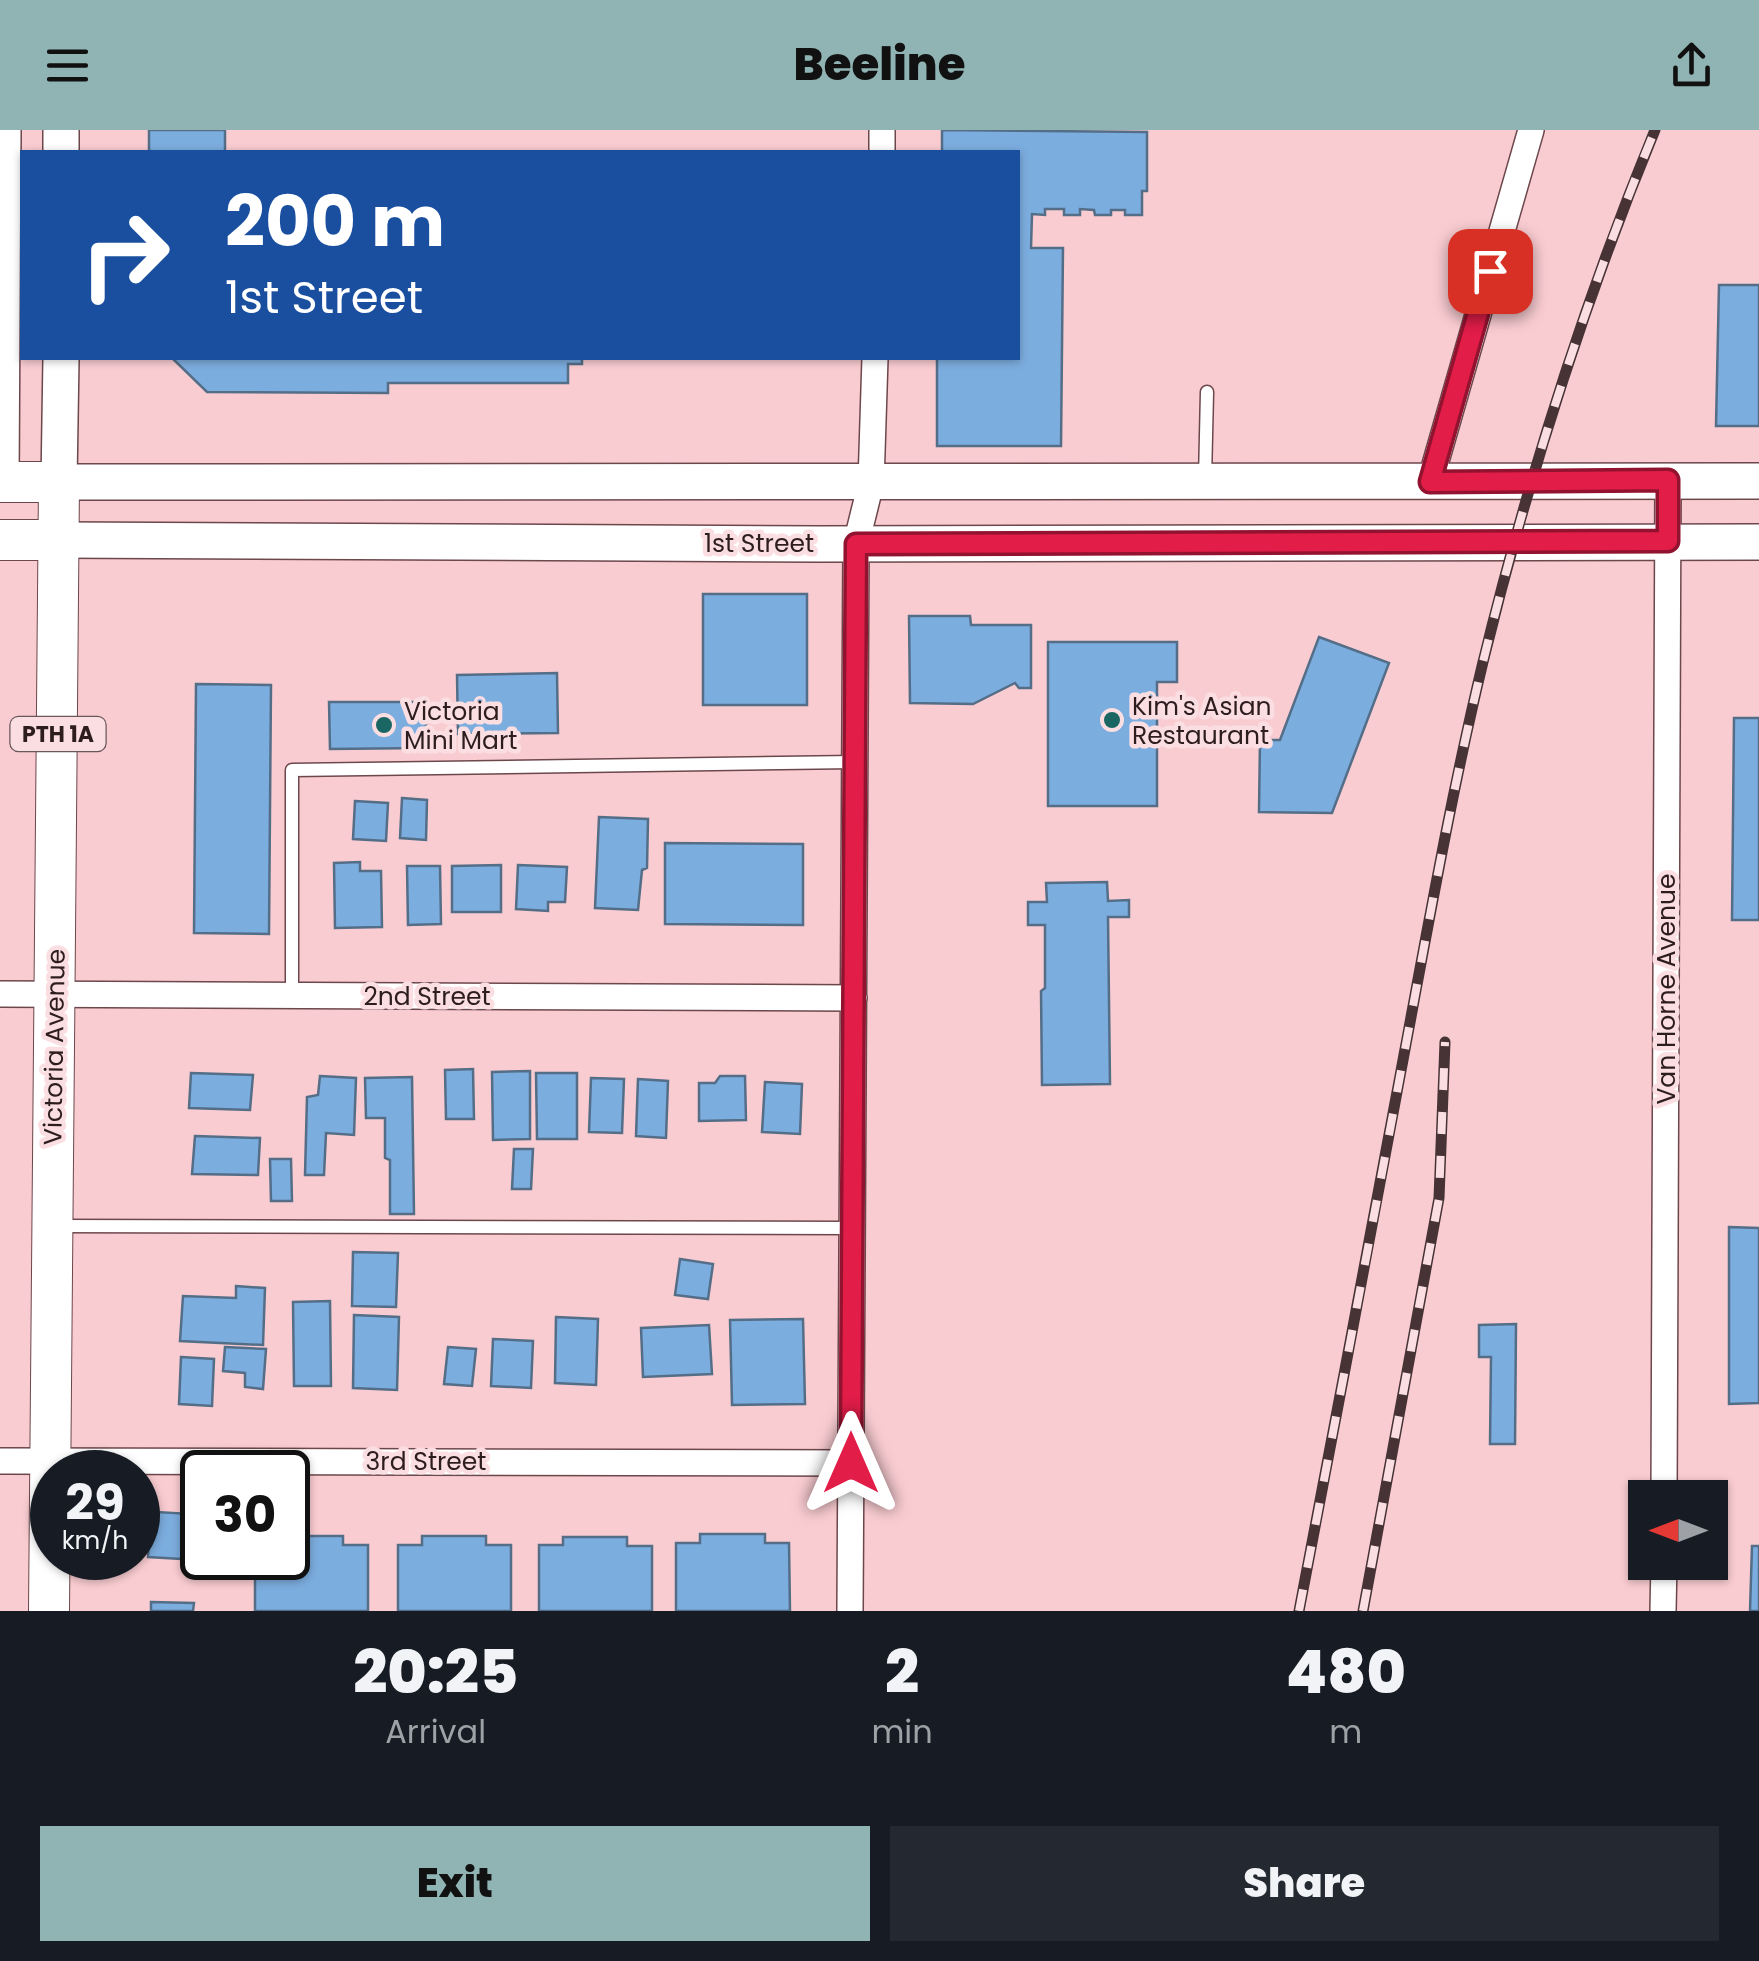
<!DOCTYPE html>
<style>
:root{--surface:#171b24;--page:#242831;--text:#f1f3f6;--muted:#9ea1a6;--accent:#90b4b3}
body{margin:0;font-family:Poppins,sans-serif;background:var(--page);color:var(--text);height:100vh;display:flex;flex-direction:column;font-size:38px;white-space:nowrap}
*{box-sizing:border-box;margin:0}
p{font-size:32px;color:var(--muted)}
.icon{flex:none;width:55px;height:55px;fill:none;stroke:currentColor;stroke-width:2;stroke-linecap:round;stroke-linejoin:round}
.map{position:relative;height:1481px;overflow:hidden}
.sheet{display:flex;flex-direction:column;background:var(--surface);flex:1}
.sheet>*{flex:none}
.guide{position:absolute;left:20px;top:20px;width:1000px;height:210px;border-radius:0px;box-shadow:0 2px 8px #0004;background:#1a4fa0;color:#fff;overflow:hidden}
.needle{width:65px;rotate:270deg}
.tools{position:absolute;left:1628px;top:1350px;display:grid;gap:20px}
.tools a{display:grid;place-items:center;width:100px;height:100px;border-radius:0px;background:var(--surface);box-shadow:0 2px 8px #0004;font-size:50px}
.speed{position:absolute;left:30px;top:1320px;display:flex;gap:20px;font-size:50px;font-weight:700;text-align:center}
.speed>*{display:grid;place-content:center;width:130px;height:130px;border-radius:50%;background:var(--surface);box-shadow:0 2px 8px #0004;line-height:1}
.speed small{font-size:25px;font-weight:400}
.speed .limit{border:5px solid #111;border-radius:15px;background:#fff;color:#111}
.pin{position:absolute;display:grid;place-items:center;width:85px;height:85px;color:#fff;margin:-42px;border-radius:20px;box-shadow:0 5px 15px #0006}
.me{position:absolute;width:110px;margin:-55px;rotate:0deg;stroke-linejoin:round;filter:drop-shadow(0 0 8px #0008)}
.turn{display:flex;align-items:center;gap:35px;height:210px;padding:0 40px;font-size:45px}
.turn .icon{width:130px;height:130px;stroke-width:2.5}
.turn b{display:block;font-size:70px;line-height:85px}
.eta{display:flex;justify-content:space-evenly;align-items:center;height:170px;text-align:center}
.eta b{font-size:60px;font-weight:800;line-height:70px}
.button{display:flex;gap:20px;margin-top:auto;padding:20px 40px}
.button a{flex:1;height:115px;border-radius:0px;background:var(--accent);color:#111;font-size:40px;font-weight:800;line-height:115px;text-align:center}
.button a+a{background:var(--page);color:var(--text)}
header{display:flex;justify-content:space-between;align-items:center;height:130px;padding:0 40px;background:var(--accent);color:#111;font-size:45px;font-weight:800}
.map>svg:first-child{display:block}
.building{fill:#7caddf;stroke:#546e88;stroke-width:2.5}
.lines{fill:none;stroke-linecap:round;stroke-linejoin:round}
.service-casing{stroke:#6c474c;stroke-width:15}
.minor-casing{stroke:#6c474c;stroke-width:28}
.secondary-casing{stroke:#6c474c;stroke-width:38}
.primary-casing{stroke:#6c474c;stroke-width:42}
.service{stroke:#fff;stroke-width:12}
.minor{stroke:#fff;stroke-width:25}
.secondary{stroke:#fff;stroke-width:35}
.primary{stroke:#fff;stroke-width:40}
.rail-casing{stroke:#473335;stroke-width:11}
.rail{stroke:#fadee2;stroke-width:8;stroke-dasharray:22;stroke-linecap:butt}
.route-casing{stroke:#92132f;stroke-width:25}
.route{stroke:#e11d48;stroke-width:18}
.poi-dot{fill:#196662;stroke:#fadee2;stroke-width:4}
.labels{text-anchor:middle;stroke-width:9;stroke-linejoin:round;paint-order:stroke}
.shield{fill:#fadee2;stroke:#6a575a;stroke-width:2.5}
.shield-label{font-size:22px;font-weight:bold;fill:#2d1d1f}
.street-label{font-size:25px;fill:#2d1d1f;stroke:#fadee2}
.poi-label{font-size:25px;fill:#2d1d1f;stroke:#fadee2;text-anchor:start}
</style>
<header><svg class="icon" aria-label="menu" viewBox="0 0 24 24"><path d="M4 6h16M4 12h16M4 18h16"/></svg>Beeline<svg class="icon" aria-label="share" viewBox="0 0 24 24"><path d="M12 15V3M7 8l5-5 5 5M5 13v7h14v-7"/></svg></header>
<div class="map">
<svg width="1759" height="1481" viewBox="0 0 1759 1481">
<rect width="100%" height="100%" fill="#f9ccd1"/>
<!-- building -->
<path class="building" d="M 149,0 L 225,0 L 225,22 L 149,22 Z
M 942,0 L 1147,2 L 1147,61 L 1142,61 L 1142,85 L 1125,85 L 1125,80 L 1111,80 L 1111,85 L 1095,85 L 1094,80 L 1080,79 L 1080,85 L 1064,85 L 1064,79 L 1045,79 L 1045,85 L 1032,84 L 1031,118 L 1063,118 L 1061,316 L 937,316 L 937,228 L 1018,228 L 1018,22 L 942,22 Z
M 1719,155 L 1759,155 L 1759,296 L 1716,296 Z
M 172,228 L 582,228 L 582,234 L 568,234 L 568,253 L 388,253 L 388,263 L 207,262 Z
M 703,464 L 807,464 L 807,575 L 703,575 Z
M 909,486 L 970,486 L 971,495 L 1031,495 L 1031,558 L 1019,558 L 1015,553 L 973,574 L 910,573 Z
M 1319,507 L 1389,533 L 1332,683 L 1259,682 L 1260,610 L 1280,610 Z
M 1048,512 L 1177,512 L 1177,552 L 1157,552 L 1157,676 L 1048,676 Z
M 557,543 L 558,603 L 458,604 L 457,545 Z
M 196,554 L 271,555 L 269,804 L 194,803 Z
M 329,572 L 426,572 L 426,618 L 330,619 Z
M 1734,588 L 1759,588 L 1759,790 L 1732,790 Z
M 402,668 L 427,670 L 426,710 L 400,708 Z
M 355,671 L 388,673 L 386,711 L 353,709 Z
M 599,687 L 648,689 L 647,738 L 642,740 L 638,780 L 595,778 Z
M 665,713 L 803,714 L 803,795 L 665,794 Z
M 360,732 L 360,741 L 381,741 L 382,797 L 335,798 L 334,733 Z
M 501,735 L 501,782 L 452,782 L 452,736 Z
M 518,735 L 567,737 L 565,772 L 548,772 L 548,781 L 516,779 Z
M 407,736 L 440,736 L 441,794 L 408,795 Z
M 1107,752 L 1108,771 L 1129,770 L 1129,787 L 1108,787 L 1110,954 L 1042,955 L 1041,861 L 1045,858 L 1045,795 L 1028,795 L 1028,772 L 1047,772 L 1046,753 Z
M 473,939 L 474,989 L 446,989 L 445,940 Z
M 530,941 L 530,1009 L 493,1010 L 492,942 Z
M 191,943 L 253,945 L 250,980 L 189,978 Z
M 536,943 L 577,943 L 577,1009 L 537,1009 Z
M 320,946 L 356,948 L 354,1005 L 326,1003 L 324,1045 L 305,1045 L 307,967 L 318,965 Z
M 720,946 L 745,946 L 746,990 L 699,991 L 699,953 L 715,953 Z
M 412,947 L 414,1084 L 390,1084 L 390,1030 L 385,1028 L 385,988 L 366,988 L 365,948 Z
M 591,948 L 624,949 L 622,1003 L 589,1002 Z
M 638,949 L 668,951 L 666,1008 L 636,1006 Z
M 765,952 L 802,954 L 800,1004 L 762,1002 Z
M 195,1006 L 260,1008 L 258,1045 L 192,1044 Z
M 514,1019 L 533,1019 L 531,1059 L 512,1059 Z
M 270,1029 L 291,1029 L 292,1071 L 271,1071 Z
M 1729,1097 L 1759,1098 L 1759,1273 L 1729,1274 Z
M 353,1122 L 398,1123 L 396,1177 L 352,1176 Z
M 680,1129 L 713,1134 L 708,1169 L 675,1165 Z
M 236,1156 L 265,1158 L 263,1215 L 180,1211 L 183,1166 L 236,1168 Z
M 330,1171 L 331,1256 L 294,1256 L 293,1172 Z
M 354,1185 L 399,1187 L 397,1260 L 353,1258 Z
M 556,1187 L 598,1189 L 596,1255 L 555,1253 Z
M 803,1189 L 805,1274 L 732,1275 L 730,1190 Z
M 1516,1194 L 1515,1314 L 1490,1314 L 1491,1227 L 1479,1227 L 1479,1195 Z
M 709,1195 L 712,1244 L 643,1247 L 641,1198 Z
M 493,1209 L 533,1211 L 531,1258 L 491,1256 Z
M 225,1217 L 266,1219 L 263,1259 L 245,1257 L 245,1243 L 223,1241 Z
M 448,1217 L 476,1219 L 472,1256 L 444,1254 Z
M 181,1227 L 214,1229 L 212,1276 L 179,1274 Z
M 190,1373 L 202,1373 L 202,1428 L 217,1428 L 216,1431 L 148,1427 L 150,1394 L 157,1394 L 157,1382 L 190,1384 Z
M 700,1404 L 765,1404 L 765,1413 L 789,1413 L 790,1481 L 676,1481 L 676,1413 L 700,1413 Z
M 288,1406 L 343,1406 L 343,1415 L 368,1415 L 368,1481 L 255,1481 L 255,1428 L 288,1428 Z
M 422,1406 L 486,1406 L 486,1415 L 511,1415 L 511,1481 L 398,1481 L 398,1415 L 422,1415 Z
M 563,1407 L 627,1407 L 627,1416 L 652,1416 L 652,1481 L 539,1481 L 539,1415 L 563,1415 Z
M 1752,1416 L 1759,1416 L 1759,1481 L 1750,1481 Z
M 151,1472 L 194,1473 L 193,1481 L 151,1481 Z"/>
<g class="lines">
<defs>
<path id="service" d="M 1205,349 L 1207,262
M 292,865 L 292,640 L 854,632
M 57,1096 L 852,1098"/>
<path id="minor" d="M 882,22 L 882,0
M 1430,352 L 1531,0
M 0,864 L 854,868
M 0,1331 L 851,1333
M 1664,1368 L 1668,350
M 850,1481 L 856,414 L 871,353 L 875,228
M 1663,1481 L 1664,1432"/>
<path id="secondary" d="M 61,22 L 61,0
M 61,228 L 59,352 L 1759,351
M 1,352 L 3,0
M 59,410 L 819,414 L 1759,412"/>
<path id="primary" d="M 0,352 L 59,352 L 49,1481
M 0,410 L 59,410"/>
</defs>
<!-- service casing -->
<use href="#service" class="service-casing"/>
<!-- minor casing -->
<use href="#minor" class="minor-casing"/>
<!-- secondary casing -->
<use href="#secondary" class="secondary-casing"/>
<!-- primary casing -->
<use href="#primary" class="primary-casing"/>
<!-- service -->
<use href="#service" class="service"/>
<!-- minor -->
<use href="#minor" class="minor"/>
<!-- secondary -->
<use href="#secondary" class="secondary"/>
<!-- primary -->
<use href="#primary" class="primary"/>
<defs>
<path id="rail" d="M 1299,1481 C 1333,1303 1367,1124 1400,946 C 1426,808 1450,669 1483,532 C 1527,352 1584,172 1655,0
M 1363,1481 L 1439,1068 L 1445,912"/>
</defs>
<!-- rail casing -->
<use href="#rail" class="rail-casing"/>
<!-- rail -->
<use href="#rail" class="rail"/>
</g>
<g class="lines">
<defs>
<path id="route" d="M 851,1333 L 856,414 L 1668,411 L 1668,350 L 1430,352 L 1490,141"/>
</defs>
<!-- route casing -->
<use href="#route" class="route-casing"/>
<!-- route -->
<use href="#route" class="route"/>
</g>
<!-- markers -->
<g class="poi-dot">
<circle cx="1112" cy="590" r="10"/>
<circle cx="384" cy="595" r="10"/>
</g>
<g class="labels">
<!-- shield labels -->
<rect class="shield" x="10.5" y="587" width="95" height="34" rx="8"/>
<g class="shield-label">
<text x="58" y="612">PTH 1A</text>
</g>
<!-- street labels -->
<g class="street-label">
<text x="759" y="422">1st Street</text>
<text transform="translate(1666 859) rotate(-90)" y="9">Van Horne Avenue</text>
<text x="427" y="875">2nd Street</text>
<text transform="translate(54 917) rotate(-89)" y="9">Victoria Avenue</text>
<text x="426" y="1340">3rd Street</text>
</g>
<!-- poi labels -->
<g class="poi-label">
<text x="1132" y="585">Kim's Asian<tspan x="1132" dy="29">Restaurant</tspan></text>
<text x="404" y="590">Victoria<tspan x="404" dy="29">Mini Mart</tspan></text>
</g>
</g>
</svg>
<div class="tools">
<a><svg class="needle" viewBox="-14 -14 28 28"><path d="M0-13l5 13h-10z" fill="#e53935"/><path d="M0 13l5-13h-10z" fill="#9ea1a6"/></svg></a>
</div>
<div class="speed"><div>29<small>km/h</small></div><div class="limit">30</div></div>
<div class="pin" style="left:1490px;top:141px;background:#d93025"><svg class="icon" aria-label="arrive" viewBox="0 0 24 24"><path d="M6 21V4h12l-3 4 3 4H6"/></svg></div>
<svg class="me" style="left:851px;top:1333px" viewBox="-20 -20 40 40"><path d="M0-17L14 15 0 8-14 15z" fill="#e11d48" stroke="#fff" stroke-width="4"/></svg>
<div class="guide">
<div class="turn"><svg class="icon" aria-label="right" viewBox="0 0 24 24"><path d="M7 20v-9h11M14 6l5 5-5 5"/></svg><div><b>200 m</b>1st Street</div></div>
</div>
</div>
<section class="sheet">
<div class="eta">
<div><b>20:25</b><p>Arrival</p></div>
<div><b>2</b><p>min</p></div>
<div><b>480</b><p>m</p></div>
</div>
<div class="button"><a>Exit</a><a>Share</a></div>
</section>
